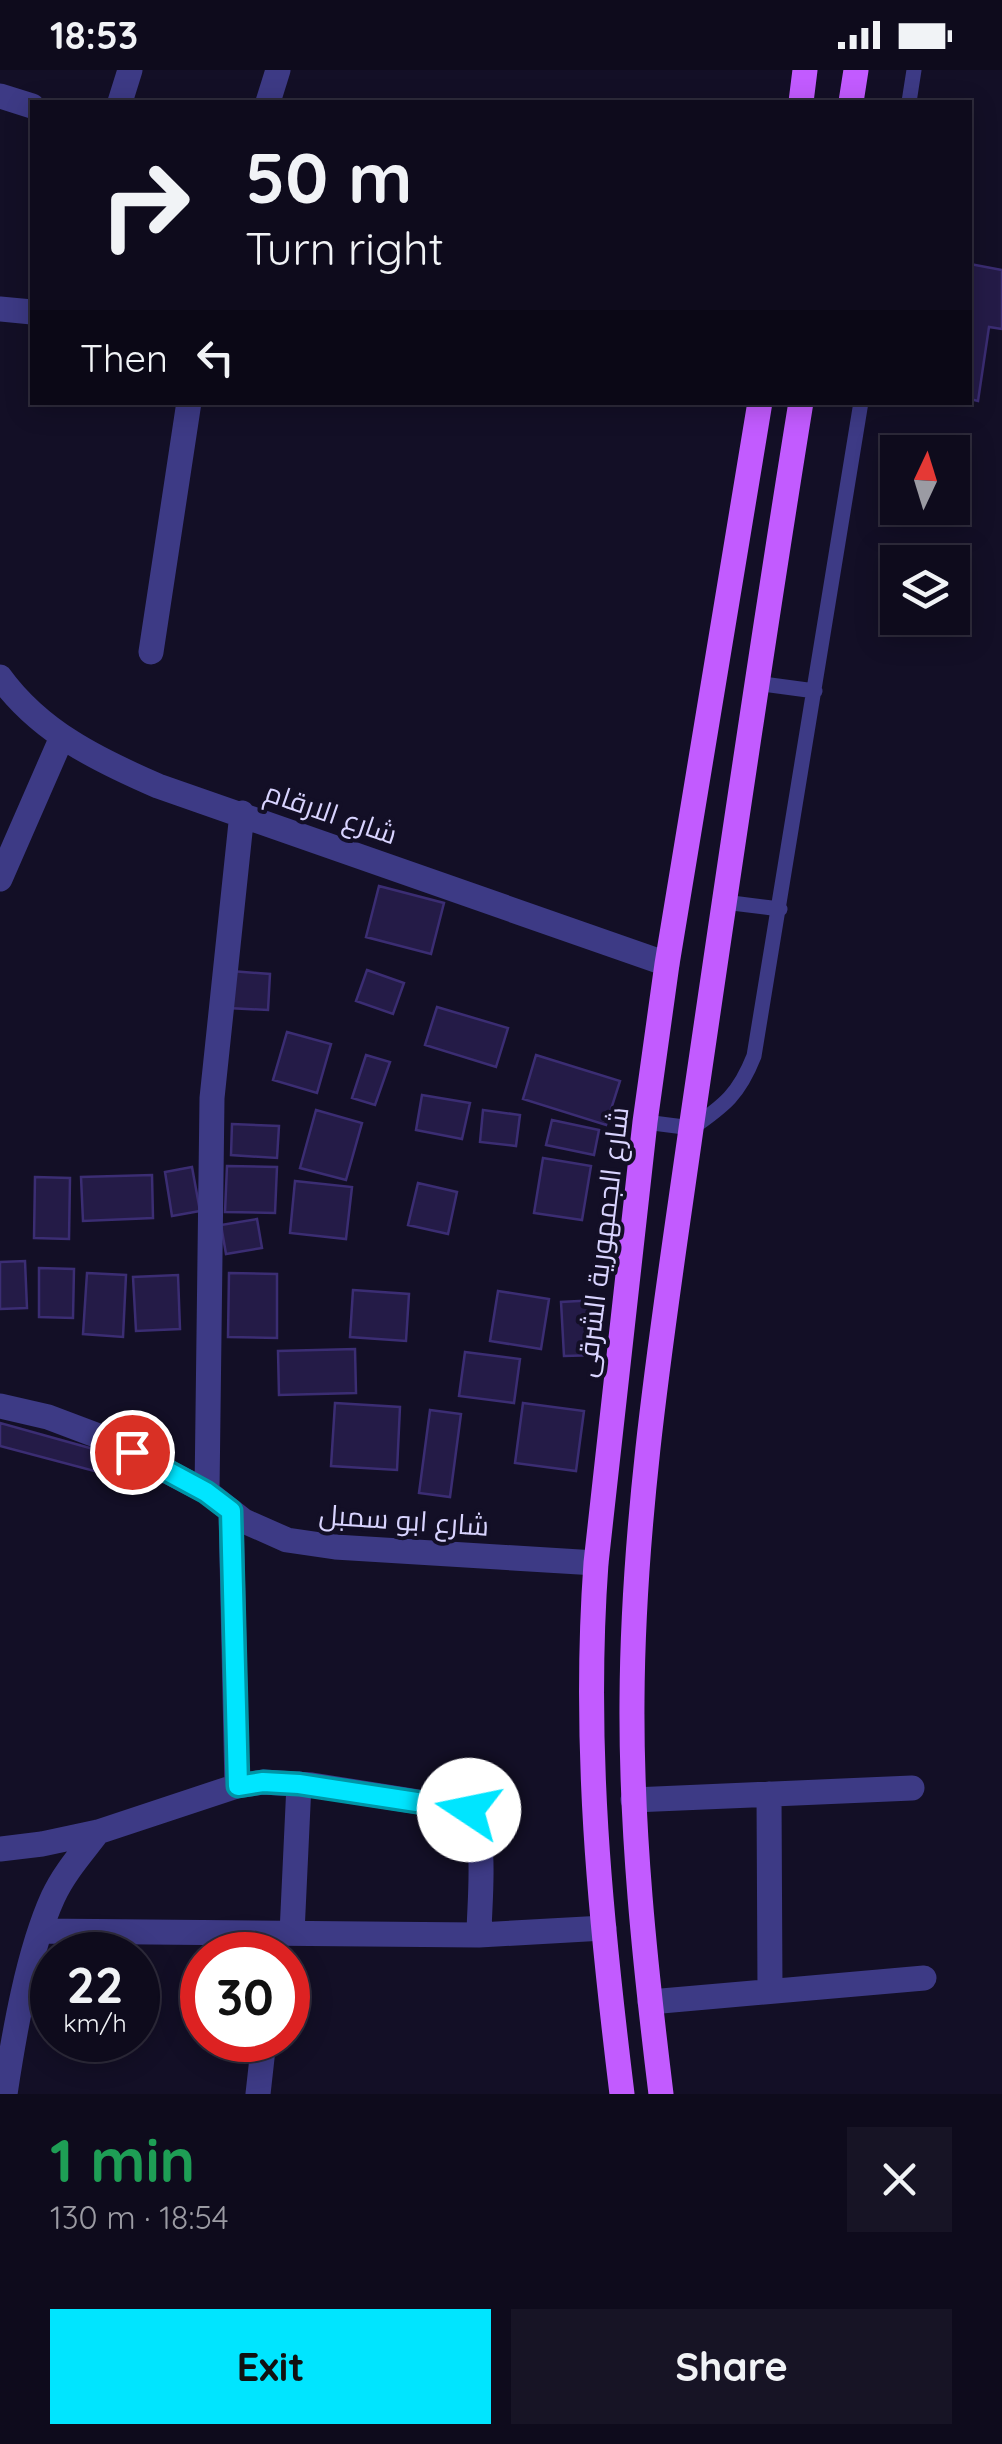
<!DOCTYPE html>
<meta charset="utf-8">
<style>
:root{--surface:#0e0b1c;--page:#171425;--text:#f1f3f6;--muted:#9b9ba3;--line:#2e2b3b;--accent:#00e5ff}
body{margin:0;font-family:Quicksand,Cairo,sans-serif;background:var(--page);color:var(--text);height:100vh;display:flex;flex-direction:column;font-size:38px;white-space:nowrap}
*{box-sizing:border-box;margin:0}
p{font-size:32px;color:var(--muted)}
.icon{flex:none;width:55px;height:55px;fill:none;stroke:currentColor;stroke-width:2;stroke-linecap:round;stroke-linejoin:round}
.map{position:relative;height:2024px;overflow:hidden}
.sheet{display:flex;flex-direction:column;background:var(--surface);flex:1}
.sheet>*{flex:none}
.hud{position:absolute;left:30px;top:30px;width:942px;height:305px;border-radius:0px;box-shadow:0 5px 25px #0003,0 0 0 2px var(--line);background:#0e0b1c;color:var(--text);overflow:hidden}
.needle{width:65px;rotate:4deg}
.controls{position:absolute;left:880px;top:365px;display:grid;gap:20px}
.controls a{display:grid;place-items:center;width:90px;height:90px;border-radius:0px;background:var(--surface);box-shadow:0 5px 25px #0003,0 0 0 2px var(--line);font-size:50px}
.speed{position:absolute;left:30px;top:1862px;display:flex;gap:20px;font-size:50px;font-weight:700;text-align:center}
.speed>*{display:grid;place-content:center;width:130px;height:130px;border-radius:50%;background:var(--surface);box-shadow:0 5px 25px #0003,0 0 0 2px var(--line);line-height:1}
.speed small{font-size:25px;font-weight:400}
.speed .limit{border:15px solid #d22;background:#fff;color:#111}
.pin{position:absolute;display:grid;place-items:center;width:85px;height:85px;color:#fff;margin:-42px;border:5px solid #fff;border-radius:50%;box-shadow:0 2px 10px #0007}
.me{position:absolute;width:110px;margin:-55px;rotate:281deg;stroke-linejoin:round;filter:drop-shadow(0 0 8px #0008)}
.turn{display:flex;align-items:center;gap:35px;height:210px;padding:0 50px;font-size:45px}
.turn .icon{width:130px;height:130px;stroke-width:2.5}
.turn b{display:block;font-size:70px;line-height:85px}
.then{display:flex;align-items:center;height:95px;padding:0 50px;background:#0003;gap:20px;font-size:38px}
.round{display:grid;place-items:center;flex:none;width:105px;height:105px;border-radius:0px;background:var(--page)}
.summary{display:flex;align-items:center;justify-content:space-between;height:170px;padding:0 50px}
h1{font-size:60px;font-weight:700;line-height:75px;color:#1e9e55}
.action{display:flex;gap:20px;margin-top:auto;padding:20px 50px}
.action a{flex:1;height:115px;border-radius:0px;background:var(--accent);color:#111;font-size:40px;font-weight:700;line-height:115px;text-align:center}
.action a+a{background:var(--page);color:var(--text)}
.status{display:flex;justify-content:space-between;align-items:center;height:70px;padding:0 50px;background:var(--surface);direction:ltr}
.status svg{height:28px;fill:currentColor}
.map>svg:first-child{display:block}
.building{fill:#241b47;stroke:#3b2d73;stroke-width:2.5}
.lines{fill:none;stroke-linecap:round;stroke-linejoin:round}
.lane{stroke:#3d3a85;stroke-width:15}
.street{stroke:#3d3a85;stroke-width:25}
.primary{stroke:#c25bff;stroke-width:25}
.route-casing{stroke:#0095a6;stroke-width:25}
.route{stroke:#00e5ff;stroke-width:18}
.labels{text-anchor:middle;stroke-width:8;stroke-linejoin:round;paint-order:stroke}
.street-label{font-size:28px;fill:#d9d4ff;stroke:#130f26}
</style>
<div class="status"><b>18:53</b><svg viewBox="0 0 49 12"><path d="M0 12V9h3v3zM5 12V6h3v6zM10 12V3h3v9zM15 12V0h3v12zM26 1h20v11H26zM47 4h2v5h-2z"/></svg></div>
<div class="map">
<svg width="1002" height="2024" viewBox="0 0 1002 2024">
<rect width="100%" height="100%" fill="#130f26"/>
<!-- building -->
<path class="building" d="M 970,194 L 1002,200 L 1002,259 L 989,257 L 978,331 L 970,329 Z
M 379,816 L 444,833 L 431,884 L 366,867 Z
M 367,900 L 404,913 L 393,944 L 356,931 Z
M 231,901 L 270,904 L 268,940 L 228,938 Z
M 437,937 L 508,958 L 496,997 L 425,975 Z
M 287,962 L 331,974 L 317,1023 L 273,1010 Z
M 366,985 L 390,992 L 375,1035 L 352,1028 Z
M 536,985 L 620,1011 L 606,1055 L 523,1029 Z
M 422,1025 L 470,1033 L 462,1069 L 416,1060 Z
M 316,1040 L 362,1053 L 346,1110 L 300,1098 Z
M 483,1040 L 520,1045 L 516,1076 L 480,1072 Z
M 552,1050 L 599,1060 L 594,1085 L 546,1075 Z
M 232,1054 L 279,1056 L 277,1088 L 231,1085 Z
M 543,1088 L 591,1096 L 582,1150 L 534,1143 Z
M 227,1096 L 277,1097 L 275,1143 L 225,1142 Z
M 192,1097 L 200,1141 L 172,1146 L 165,1102 Z
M 152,1105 L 153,1148 L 83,1151 L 81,1107 Z
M 35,1107 L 70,1108 L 69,1169 L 34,1168 Z
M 295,1111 L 352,1117 L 346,1169 L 290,1163 Z
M 418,1113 L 457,1122 L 448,1164 L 408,1155 Z
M 257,1149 L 262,1178 L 226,1184 L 221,1155 Z
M 25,1191 L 27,1238 L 0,1239 L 0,1192 Z
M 39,1198 L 74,1199 L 73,1248 L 39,1247 Z
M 87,1203 L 126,1205 L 123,1267 L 83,1264 Z
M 229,1203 L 277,1204 L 277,1268 L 228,1267 Z
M 178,1205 L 180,1259 L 136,1261 L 133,1207 Z
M 353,1220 L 409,1224 L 406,1271 L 350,1267 Z
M 498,1221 L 549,1229 L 541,1279 L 490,1271 Z
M 597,1230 L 600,1285 L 564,1286 L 561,1232 Z
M 355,1279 L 356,1323 L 279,1325 L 278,1281 Z
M 465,1282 L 520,1289 L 514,1333 L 459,1326 Z
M 335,1333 L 400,1337 L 397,1400 L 331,1396 Z
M 523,1333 L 584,1341 L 576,1401 L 515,1393 Z
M 430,1340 L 461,1344 L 450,1427 L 419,1423 Z
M 0,1353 L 122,1387 L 117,1407 L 0,1376 Z"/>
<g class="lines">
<!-- lane -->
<path class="lane" d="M 909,32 L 914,0
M 755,613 L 815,621
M 724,832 L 780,839
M 645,1052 L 692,1058 C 725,1035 739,1024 754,986 L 861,332"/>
<!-- street -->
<path class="street" d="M 0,26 L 32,36
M 120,32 L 130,0
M 268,32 L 278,0
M 0,239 L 32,242
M 151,582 L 189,332
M 0,607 C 40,662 98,690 158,716 L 667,894
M 0,809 L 62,667
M 0,1336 L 48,1347 L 101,1367 L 207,1422 L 244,1451 L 287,1470 L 335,1477 L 596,1493
M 207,1422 L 212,1028 L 242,743
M 231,1441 L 237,1716
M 769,1724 L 770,1921
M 633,1730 L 912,1718
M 0,1779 L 42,1774 L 98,1762 L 237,1716 L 263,1712 L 312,1715 L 469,1740 C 488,1766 479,1833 479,1865 L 604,1858
M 41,1861 L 479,1865
M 292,1863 L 299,1714
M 650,1932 L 924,1908
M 5,2024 C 14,1964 28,1882 53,1827 C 64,1803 82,1783 98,1762
M 258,2024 L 264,1970"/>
<!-- primary -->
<path class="primary" d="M 801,32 L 805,0
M 851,32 L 856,0
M 622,2024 C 600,1845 583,1674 596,1493 L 645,1052 L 667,894 L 760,332
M 661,2024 C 645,1894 631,1762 632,1631 C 633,1437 665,1244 692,1052 C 727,812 762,572 801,332"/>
</g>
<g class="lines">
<defs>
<path id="route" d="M 132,1382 L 206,1422 L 231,1441 L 238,1716 L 263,1712 L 299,1714 L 469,1740"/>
</defs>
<!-- route casing -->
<use href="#route" class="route-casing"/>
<!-- route -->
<use href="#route" class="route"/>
</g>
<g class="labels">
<!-- street labels -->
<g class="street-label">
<text transform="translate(331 743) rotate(19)" y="10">شارع الارقام</text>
<text transform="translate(602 1172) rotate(-83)" y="10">شارع الجمهورية الشرقى</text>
<text transform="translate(404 1450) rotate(4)" y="10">شارع ابو سمبل</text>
</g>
</g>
</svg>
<div class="controls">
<a><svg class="needle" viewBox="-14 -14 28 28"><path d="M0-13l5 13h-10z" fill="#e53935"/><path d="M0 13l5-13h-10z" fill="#9b9ba3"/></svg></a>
<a><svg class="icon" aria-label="layers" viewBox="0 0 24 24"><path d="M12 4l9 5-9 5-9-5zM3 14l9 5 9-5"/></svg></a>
</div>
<div class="speed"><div>22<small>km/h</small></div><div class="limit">30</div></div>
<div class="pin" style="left:132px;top:1382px;background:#d93025"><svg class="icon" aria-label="arrive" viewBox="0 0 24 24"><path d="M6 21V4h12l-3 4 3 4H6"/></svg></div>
<svg class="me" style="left:469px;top:1740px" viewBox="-20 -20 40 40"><circle r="19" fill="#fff"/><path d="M0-13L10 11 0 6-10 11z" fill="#00e5ff"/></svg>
<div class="hud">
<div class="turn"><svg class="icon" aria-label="right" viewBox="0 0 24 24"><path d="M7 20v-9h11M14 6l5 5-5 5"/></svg><div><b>50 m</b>Turn right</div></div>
<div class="then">Then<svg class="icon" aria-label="left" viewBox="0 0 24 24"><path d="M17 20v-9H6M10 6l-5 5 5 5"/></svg></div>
</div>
</div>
<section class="sheet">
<div class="summary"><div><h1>1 min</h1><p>130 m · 18:54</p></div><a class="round"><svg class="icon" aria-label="close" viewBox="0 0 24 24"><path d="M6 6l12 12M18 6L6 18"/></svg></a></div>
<div class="action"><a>Exit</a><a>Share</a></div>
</section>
